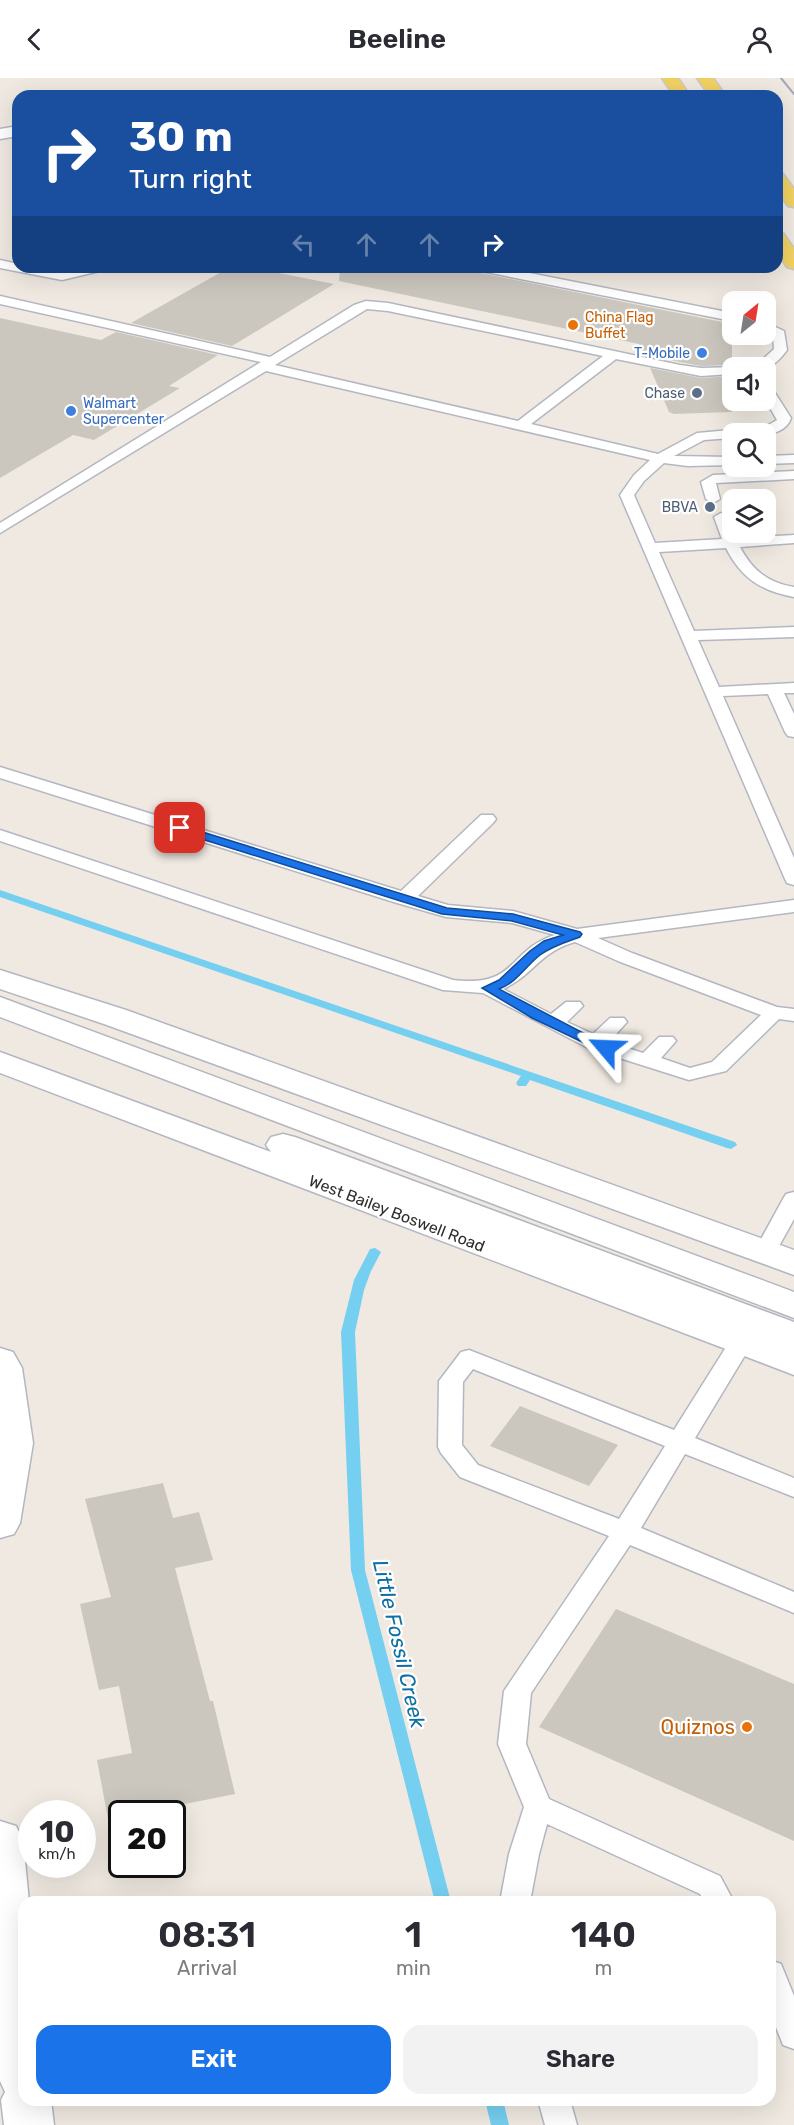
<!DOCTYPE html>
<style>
:root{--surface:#fff;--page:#f2f2f3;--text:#2b2b33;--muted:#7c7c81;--accent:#1a73e8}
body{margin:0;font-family:Rubik,sans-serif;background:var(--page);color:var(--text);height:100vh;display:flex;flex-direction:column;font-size:22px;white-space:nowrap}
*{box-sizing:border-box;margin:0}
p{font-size:20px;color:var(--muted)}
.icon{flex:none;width:33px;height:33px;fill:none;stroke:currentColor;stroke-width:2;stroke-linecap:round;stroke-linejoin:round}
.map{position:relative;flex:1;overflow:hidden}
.side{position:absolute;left:18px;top:1818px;width:758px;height:210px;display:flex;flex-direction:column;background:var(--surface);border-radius:18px;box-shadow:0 6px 24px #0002}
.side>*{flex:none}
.banner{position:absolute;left:12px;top:12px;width:771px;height:183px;border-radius:18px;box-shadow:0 6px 24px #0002;background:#1a4fa0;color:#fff;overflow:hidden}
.needle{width:39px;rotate:30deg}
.tools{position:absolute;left:722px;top:213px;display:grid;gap:12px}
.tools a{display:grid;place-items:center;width:54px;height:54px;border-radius:12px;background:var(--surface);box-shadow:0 6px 24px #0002;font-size:30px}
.speed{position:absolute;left:18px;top:1722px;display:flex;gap:12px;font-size:30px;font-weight:700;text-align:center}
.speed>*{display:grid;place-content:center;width:78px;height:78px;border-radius:50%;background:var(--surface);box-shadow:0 6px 24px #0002;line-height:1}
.speed small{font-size:15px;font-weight:400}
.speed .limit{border:3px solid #111;border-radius:9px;background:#fff;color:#111}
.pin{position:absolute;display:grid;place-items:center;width:51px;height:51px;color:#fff;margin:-26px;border-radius:12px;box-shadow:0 3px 9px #0006}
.me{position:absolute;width:66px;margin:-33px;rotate:296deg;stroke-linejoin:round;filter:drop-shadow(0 0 4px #0008)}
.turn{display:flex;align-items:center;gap:21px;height:126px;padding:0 18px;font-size:27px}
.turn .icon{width:78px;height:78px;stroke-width:2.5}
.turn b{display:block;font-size:42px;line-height:51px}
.lanes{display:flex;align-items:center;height:57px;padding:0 18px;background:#0003;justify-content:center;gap:30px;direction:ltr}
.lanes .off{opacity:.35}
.eta{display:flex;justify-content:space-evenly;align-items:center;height:102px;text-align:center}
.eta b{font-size:36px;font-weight:600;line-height:42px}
.action{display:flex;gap:12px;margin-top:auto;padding:12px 18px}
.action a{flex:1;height:69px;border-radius:18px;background:var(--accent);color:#fff;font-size:24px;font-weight:600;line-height:69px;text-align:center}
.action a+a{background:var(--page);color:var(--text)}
header{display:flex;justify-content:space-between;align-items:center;height:78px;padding:0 18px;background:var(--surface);font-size:27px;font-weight:600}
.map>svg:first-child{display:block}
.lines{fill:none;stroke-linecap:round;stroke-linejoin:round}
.stream{fill:#75cff0;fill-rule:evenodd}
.building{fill:#cbc7bf}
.lane-casing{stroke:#b4b7c1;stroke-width:3}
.street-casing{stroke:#b4b7c1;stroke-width:3}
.secondary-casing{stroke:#b4b7c1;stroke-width:3}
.primary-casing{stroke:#c9c9c9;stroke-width:3}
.lane{fill:#fff;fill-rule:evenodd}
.street{fill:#fff;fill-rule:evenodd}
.secondary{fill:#fff;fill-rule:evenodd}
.primary{fill:#f2d163;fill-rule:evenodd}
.rail{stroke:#a3a6b8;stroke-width:2}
.route{fill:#1a73e8;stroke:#114b97;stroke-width:1.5}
.food-dot{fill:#e8710a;stroke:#fff;stroke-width:2}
.shop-dot{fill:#3f7fe0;stroke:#fff;stroke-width:2}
.service-dot{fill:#5c6f8a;stroke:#fff;stroke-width:2}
.labels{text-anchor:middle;stroke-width:4.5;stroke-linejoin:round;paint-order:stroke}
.far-food-label{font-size:14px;fill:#c56008;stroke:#fff;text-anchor:start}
.far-shop-label{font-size:14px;fill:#366cbe;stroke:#fff;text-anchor:end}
.far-service-label{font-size:14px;fill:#4e5e75;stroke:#fff;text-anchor:end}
.street-label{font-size:16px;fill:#2e2e2e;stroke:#fff}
.near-food-label{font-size:20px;fill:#c56008;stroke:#fff;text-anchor:end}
.near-water-label{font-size:21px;font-style:italic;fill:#0d6fa3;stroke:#fff}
</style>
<header><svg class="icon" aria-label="back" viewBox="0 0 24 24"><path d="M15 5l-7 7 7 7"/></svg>Beeline<svg class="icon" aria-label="person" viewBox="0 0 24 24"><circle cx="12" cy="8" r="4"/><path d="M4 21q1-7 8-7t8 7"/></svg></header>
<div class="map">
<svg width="794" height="2047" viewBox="0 0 794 2047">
<rect width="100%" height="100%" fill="#efe9e1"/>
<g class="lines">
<!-- stream -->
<path class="stream" d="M 0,812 L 735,1064 L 737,1067 L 731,1071 L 727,1070 L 530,1002 L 526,1008 L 518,1008 L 516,1005 L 521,998 L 0,819 Z
M 375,1170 L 381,1174 L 371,1193 L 364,1212 L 355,1254 L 365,1492 L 451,1824 L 435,1824 L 351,1492 L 341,1254 L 354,1202 L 370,1171 Z
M 485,2022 L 503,2022 L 509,2047 L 491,2047 Z"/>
</g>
<!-- building -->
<path class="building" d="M 230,189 L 249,189 L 334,206 L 232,268 L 131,245 Z
M 340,189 L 451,189 L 732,246 L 732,287 L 701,288 L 644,277 L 639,266 L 339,203 Z
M 0,240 L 101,262 L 116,254 L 218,277 L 169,308 L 180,310 L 94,362 L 73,357 L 0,400 Z
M 650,290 L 701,300 L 732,298 L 732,334 L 674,336 L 669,334 Z
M 520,1328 L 618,1367 L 589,1408 L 490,1368 Z
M 163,1405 L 173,1440 L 199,1434 L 213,1482 L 175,1490 L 210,1623 L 213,1623 L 235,1716 L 135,1736 L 122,1736 L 122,1738 L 108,1741 L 97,1682 L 132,1675 L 119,1608 L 99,1612 L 80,1526 L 111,1519 L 85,1421 Z
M 616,1531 L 794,1606 L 794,1763 L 539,1649 Z"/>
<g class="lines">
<defs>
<path id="lane" d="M 0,182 L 18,186 L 18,189 L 34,189 L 62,194 L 85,189 L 106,189 L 104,192 L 62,202 L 0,190 Z
M 475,189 L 499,189 L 732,235 L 732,243 L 481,193 Z
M 0,218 L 270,279 L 354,227 L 366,223 L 388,225 L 680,287 L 701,290 L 737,289 L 732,290 L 732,296 L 701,298 L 616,281 L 531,346 L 658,376 L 697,355 L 765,349 L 777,342 L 765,321 L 765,306 L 770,307 L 791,340 C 784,362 750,356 732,356 L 732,360 L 704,362 L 674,378 L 732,379 L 732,387 L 688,388 L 664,385 L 644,403 L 634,417 L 655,465 L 722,461 L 714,439 L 721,435 L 728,439 L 732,454 L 736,460 L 794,457 L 794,465 L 740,469 C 752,492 768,505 794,509 L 794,519 C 761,513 741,500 726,470 L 659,474 L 694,553 L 794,549 L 794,559 L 698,562 L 719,609 L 794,605 L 794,615 L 784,615 L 794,636 L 794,659 L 788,658 L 785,654 L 768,616 L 723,618 L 794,780 L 794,807 L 787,805 L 785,801 L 620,417 L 634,397 L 650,382 L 266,293 L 0,455 L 0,445 L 261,284 L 0,226 ZM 367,231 L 388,233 L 603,278 L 518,343 L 275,287 Z
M 765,244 L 784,253 L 787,272 C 774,289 770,290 750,290 L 761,283 L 774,271 L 773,258 L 765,253 Z
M 794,377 L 794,385 L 765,386 L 765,378 Z
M 794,393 L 794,401 L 716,405 L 720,421 L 713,425 L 706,421 L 701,404 L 713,397 Z
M 0,689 L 401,813 L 481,737 L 493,737 L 496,741 L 493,745 L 418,818 L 448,827 L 513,833 L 577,851 L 794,822 L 794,834 L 598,860 L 632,875 L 777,929 L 794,931 L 794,943 L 779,941 L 726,993 L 689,1002 L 588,970 L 483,915 L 443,912 L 0,763 L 0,752 L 453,902 C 518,910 507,872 555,857 L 512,845 L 446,839 L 397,825 L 0,700 ZM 575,864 L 618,883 L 761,937 L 712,984 L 690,990 L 661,980 L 676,963 L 673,959 L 659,959 L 643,975 L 609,964 L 627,944 L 624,940 L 610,940 L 593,956 L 567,944 L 583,928 L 580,924 L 566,924 L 551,936 L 503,911 C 534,897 539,874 575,864 Z
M 794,1114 L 794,1141 L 773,1179 L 765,1182 L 757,1179 L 754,1174 L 783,1121 L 786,1116 Z
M 741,1256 L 749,1258 L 753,1264 L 695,1360 L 794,1400 L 794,1419 L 685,1376 L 641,1450 L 794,1514 L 794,1535 L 630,1467 L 531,1615 L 526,1666 L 549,1721 L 720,1798 L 734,1824 L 704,1824 L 700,1816 L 547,1746 L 539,1776 L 530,1824 L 500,1824 L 509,1776 L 524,1729 L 498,1666 L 504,1613 L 609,1458 L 460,1399 L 441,1375 L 438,1369 L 439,1303 L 461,1274 L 469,1272 L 674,1352 L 733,1258 ZM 473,1291 L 665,1368 L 619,1441 L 478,1387 L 462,1367 L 463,1304 Z
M 770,1882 L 781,1886 L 794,1918 L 794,1971 L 783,1967 L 770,1934 Z
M 538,2022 L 570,2022 L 577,2047 L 545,2047 Z"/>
<path id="street" d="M 18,48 L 18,58 L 0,61 L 0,51 Z
M 0,1270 L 13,1274 L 22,1290 L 33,1365 L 20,1445 L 14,1456 L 0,1460 Z
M 0,1743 L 16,1748 L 23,1762 L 29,1824 L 24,1824 L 24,2022 L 51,2022 L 54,2047 L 4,2047 L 1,2022 L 5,2014 L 0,2003 Z"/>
<path id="secondary" d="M 0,892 L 126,932 L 794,1172 L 794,1197 L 104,946 L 0,911 Z
M 0,919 L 794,1214 L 794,1240 L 0,939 Z
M 0,974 L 271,1074 L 266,1067 L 271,1059 L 283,1056 L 295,1059 L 794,1244 L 794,1297 L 0,995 Z"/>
<path id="primary" d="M 662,0 L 678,0 L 690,18 L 674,18 Z
M 697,0 L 713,0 L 726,18 L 710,18 Z
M 777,95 L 783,96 L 794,111 L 794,129 L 788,128 L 777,112 Z
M 777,154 L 784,156 L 794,171 L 794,191 L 787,189 L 777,174 Z"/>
</defs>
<!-- lane casing -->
<use href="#lane" class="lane-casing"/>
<!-- street casing -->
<use href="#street" class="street-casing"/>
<!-- secondary casing -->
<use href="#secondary" class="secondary-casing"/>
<!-- primary casing -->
<use href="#primary" class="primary-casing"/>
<!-- lane -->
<use href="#lane" class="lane"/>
<!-- street -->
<use href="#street" class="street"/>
<!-- secondary -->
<use href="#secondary" class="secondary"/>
<!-- primary -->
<use href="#primary" class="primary"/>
<!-- rail -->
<path class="rail" d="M 781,0 L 794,16"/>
</g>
<!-- route -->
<path class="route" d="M 180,747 L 447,830 L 513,836 L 580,854 L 582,856 L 580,859 C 566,864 552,868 540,877 C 526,888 516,905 499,911 L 612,970 L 610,973 L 601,973 L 532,940 L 482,910 L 499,902 L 530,873 L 544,863 L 563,857 L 512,843 L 442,836 L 176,753 L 174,750 Z"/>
<!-- markers -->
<g class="food-dot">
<circle cx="573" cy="247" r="6"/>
<circle cx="747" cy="1649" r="6"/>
</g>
<g class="shop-dot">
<circle cx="702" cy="275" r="6"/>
<circle cx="71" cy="333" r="6"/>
</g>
<g class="service-dot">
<circle cx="697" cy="315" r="6"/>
<circle cx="710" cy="429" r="6"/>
</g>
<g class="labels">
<!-- far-food labels -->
<g class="far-food-label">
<text x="585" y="244">China Flag<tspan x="585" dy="16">Buffet</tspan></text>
</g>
<!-- far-shop labels -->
<g class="far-shop-label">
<text x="690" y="280">T-Mobile</text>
<text x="83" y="330" text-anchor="start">Walmart<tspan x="83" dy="16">Supercenter</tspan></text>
</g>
<!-- far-service labels -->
<g class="far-service-label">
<text x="685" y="320">Chase</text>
<text x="698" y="434">BBVA</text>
</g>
<!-- street labels -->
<g class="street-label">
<text transform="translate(397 1135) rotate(21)" y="6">West Bailey Boswell Road</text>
</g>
<!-- near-food labels -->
<g class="near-food-label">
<text x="735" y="1656">Quiznos</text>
</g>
<!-- near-water labels -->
<g class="near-water-label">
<text transform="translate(399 1566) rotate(77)" y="7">Little Fossil Creek</text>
</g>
</g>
</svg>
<div class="tools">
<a><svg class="needle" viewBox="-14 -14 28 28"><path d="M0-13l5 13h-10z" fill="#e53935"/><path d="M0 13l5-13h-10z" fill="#7c7c81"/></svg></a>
<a><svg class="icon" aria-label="sound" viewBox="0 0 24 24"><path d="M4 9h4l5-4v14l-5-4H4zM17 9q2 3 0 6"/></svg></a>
<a><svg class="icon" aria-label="search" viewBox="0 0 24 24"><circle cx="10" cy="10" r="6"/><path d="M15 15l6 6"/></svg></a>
<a><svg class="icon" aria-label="layers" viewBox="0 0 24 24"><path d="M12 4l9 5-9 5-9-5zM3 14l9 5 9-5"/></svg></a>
</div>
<div class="speed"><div>10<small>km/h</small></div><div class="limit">20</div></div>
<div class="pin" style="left:180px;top:750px;background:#d93025"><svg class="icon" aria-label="arrive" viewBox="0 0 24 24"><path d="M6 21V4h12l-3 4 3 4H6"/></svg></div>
<svg class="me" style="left:606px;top:970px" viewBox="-20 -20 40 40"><path d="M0-17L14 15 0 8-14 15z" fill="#1a73e8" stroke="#fff" stroke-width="4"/></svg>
<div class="banner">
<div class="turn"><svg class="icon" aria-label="right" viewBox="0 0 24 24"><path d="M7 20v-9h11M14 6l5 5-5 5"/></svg><div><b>30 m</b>Turn right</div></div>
<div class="lanes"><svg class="icon off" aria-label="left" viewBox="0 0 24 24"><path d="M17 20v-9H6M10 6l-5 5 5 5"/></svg><svg class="icon off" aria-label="ahead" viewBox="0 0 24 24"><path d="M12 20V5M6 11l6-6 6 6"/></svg><svg class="icon off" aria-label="ahead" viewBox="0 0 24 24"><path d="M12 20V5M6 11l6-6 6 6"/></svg><svg class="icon" aria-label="right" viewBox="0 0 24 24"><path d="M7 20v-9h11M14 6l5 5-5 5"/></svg></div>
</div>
<section class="side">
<div class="eta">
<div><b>08:31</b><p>Arrival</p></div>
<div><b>1</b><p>min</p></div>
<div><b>140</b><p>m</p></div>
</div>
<div class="action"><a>Exit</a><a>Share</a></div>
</section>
</div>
